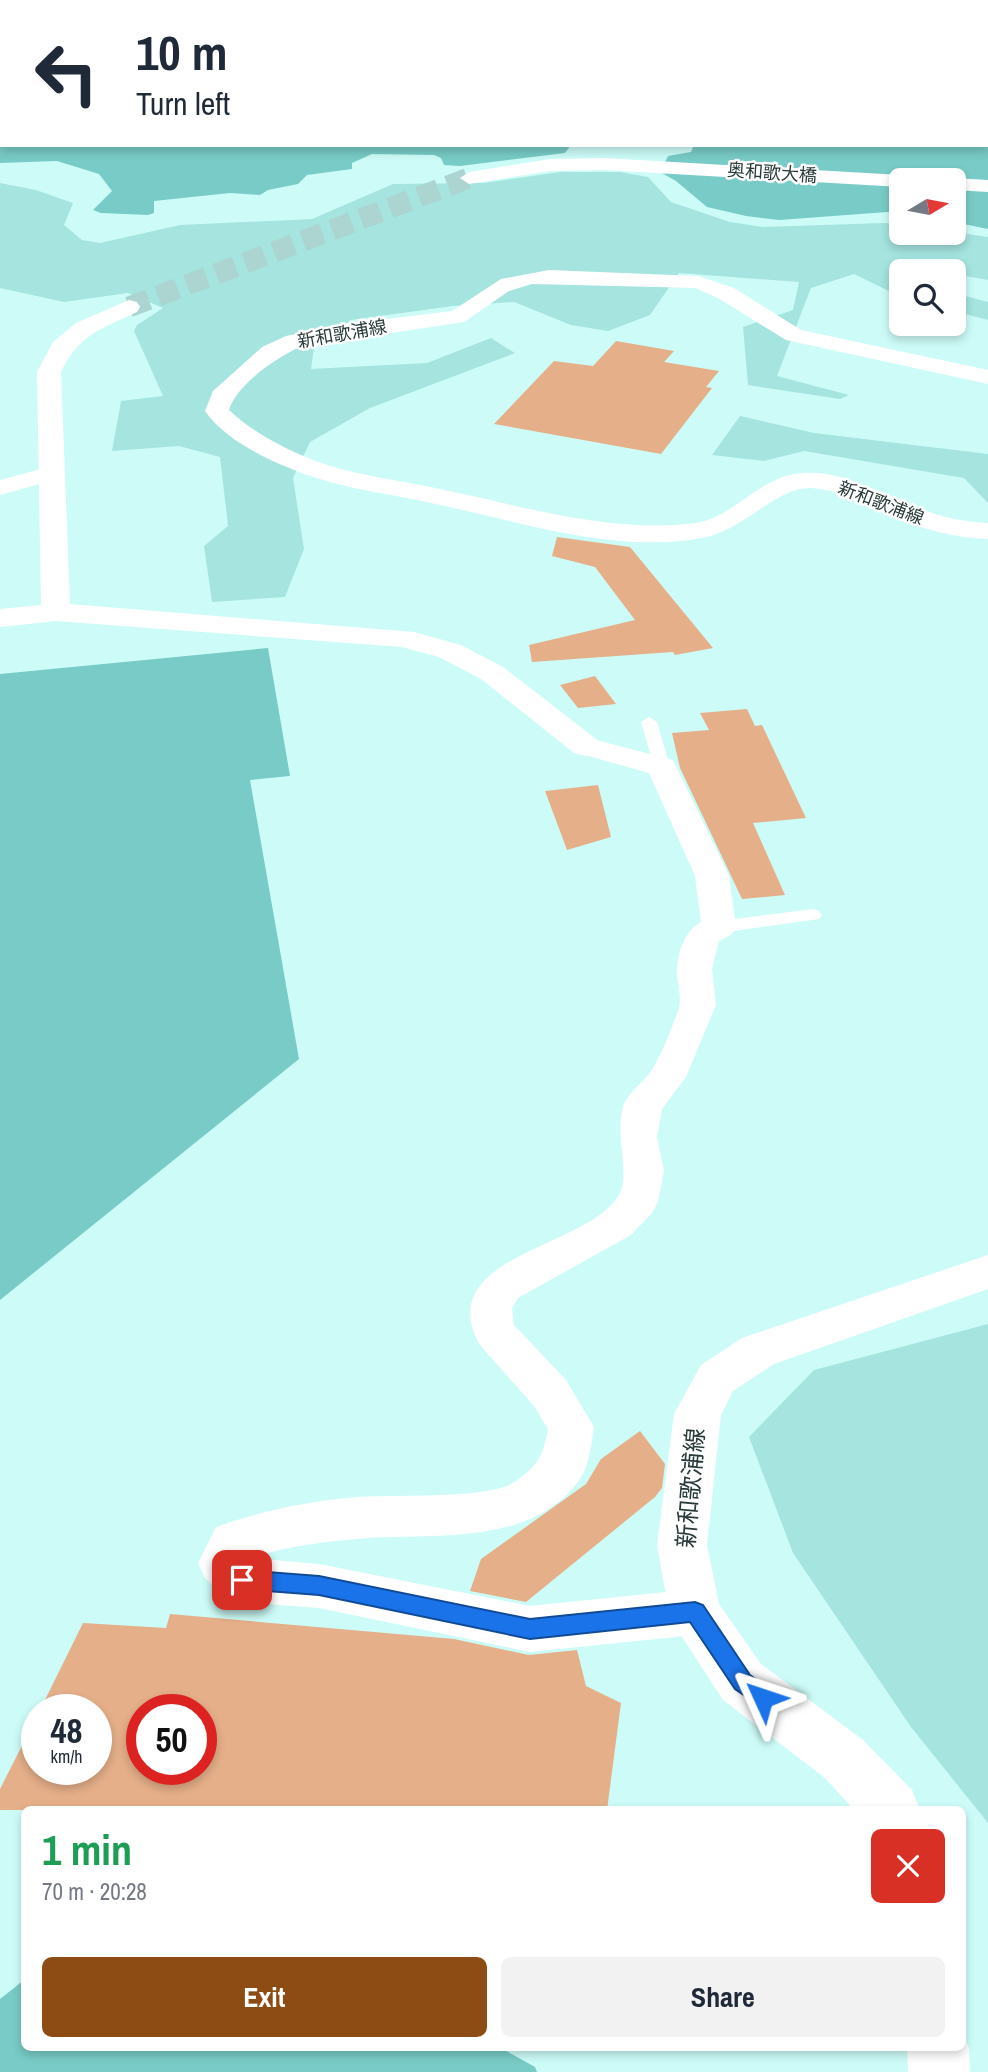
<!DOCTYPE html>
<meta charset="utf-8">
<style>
:root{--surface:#fff;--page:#f2f2f3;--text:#1f2937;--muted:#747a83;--accent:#8c4c14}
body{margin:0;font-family:"Archivo Narrow","Noto Sans JP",sans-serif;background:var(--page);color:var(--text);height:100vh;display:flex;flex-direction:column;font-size:26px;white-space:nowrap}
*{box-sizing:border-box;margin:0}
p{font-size:23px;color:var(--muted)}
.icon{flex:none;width:38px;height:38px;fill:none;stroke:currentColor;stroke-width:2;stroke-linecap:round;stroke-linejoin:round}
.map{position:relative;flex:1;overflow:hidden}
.side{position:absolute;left:21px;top:1806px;width:945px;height:245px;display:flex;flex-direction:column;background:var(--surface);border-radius:10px;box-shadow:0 4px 10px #0003}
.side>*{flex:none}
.hud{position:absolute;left:0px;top:0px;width:989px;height:147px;box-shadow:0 4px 10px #0003;background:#fff;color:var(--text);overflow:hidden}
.needle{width:46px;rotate:80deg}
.buttons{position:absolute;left:889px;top:168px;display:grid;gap:14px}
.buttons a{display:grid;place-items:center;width:77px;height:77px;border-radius:10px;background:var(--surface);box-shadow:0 4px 10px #0003;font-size:35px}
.speed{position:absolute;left:21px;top:1694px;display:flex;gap:14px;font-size:35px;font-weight:700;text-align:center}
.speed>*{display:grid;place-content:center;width:91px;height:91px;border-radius:50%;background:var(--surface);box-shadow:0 4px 10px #0003;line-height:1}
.speed small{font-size:18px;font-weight:400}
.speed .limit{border:10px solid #d22;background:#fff;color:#111}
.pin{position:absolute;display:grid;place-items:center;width:60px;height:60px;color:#fff;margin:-30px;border-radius:14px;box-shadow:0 4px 10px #0006}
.me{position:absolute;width:77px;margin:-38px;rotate:312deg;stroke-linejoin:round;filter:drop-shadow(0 0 5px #0008)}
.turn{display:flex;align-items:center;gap:24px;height:147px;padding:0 21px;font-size:32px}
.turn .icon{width:91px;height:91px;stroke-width:2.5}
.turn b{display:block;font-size:49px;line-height:60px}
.round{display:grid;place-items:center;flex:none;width:74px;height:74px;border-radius:10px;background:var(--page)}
.head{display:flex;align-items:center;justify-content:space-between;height:119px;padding:0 21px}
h1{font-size:42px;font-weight:700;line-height:52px;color:#1e9e55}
.button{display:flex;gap:14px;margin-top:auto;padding:14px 21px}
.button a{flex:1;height:80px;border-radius:10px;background:var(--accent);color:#fff;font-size:28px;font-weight:700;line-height:80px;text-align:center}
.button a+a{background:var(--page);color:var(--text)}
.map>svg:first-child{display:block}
.green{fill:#a5e4df}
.water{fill:#78cbc6}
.building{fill:#e5af89;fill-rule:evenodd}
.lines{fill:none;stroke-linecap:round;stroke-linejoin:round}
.secondary-tunnel{stroke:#acd5d2;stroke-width:21;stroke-dasharray:21 10;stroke-linecap:butt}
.lane{fill:#fff;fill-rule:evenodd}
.street{fill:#fff;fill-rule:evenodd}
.secondary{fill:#fff;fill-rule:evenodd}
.route{fill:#1a73e8;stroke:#114b97;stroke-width:2}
.labels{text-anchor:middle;stroke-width:5;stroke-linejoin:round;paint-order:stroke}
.far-street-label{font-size:18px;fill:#283a39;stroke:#fefefe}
.near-street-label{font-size:24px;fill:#283a39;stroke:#fefefe}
</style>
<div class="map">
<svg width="988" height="2072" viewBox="0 0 988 2072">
<rect width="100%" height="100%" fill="#cdfcf8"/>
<!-- green -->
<path class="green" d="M 560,172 L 620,172 L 648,177 L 671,202 L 730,222 L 763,227 L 883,223 L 901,224 L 901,233 L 954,232 L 988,237 L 988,280 L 954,274 L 954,271 L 913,267 L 911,271 L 901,271 L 901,297 L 854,274 L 811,288 L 777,376 L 849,395 L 840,399 L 748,385 L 743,327 L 793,310 L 799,282 L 679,273 L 650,315 L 608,331 L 571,325 L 514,302 L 453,306 L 351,320 L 314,347 L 311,369 L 427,363 L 491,338 L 515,353 L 370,408 L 310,442 L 293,478 L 304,549 L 285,597 L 212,602 L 204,546 L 228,526 L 220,457 L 179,446 L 112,451 L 121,401 L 163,396 L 134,331 L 137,325 L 163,308 L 128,293 L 64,302 L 0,288 L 0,183 L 36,190 L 73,203 L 64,225 L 82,240 L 100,243 L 180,225 L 312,219 L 393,184 L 484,183 Z
M 954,293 L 988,302 L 988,320 L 954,311 Z
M 740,416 L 814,433 L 988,454 L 988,503 L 964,478 L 804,451 L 764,461 L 712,455 Z
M 988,1324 L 988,1823 L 911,1727 L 793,1553 L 749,1437 L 814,1370 Z"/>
<!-- water -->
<path class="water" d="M 0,0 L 671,0 L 2,2 L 2,145 L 571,145 L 565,153 L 460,166 L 444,165 L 441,158 L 434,155 L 372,154 L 352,163 L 352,169 L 307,175 L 298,184 L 268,190 L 260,195 L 230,193 L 154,201 L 154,213 L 148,215 L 101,213 L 93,210 L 112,191 L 99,174 L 57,161 L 0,163 Z
M 722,0 L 988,0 L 988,61 L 987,2 Z
M 988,74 L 988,229 L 954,222 L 954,180 L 901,180 L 901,211 L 779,220 L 746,216 L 707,207 L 676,181 L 660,172 L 668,156 L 691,152 L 694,145 L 987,145 Z
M 268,648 L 290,776 L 250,780 L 299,1059 L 0,1300 L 0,674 Z
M 24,1980 L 24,2048 L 501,2048 L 535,2067 L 537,2072 L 0,2072 L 0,1999 Z"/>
<!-- building -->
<path class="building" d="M 616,341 L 674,351 L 664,362 L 719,371 L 706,387 L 712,388 L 661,454 L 494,424 L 554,361 L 593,366 Z
M 557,537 L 630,547 L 713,648 L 675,655 L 673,652 L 532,662 L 529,645 L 635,620 L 595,567 L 552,556 Z
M 595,676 L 616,704 L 578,708 L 560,685 Z
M 747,709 L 755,726 L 762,725 L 806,818 L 753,823 L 785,895 L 742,899 L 680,768 L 672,733 L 709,730 L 700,713 Z
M 598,785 L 611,837 L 567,850 L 545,791 Z
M 640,1431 L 665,1464 L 662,1488 L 655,1497 L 526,1602 L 470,1591 L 481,1559 L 586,1484 L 601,1459 Z
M 170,1614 L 454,1639 L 529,1655 L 577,1650 L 586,1686 L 621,1703 L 607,1810 L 0,1810 L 0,1789 L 37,1716 L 37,1769 L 96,1769 L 96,1710 L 40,1710 L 83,1623 L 166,1628 ZM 142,1710 L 201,1710 L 201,1769 L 142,1769 Z"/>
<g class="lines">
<!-- secondary-tunnel -->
<path class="secondary-tunnel" d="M 129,307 L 469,178"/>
<!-- lane -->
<path class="lane" d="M 649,717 L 657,722 L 670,767 L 668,770 L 662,772 L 654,767 L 641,722 Z
M 813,909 L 819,911 L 822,915 L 819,919 L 719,933 L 710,927 L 719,921 Z"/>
<!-- street -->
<path class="street" d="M 52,466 L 61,468 L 64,473 L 61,478 L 0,495 L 0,480 Z
M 585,737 L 673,760 L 729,876 L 736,927 L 731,935 L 719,941 L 712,969 L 716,1005 L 686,1077 L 662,1109 L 657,1137 L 664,1171 L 658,1202 L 652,1213 L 631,1235 L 518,1298 L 512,1308 L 514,1325 L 566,1380 L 594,1427 C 591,1444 590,1464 580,1479 C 531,1549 430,1532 356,1539 C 321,1542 284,1547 250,1558 L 319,1564 L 530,1606 L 695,1589 L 712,1596 L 720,1612 L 712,1628 L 695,1635 L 530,1652 L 319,1608 L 241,1602 L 224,1595 L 205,1578 L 198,1563 L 216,1527 C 261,1511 309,1501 357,1497 C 393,1494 490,1500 516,1481 C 539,1465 543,1455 548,1429 L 534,1406 L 479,1344 C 433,1256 582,1249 617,1198 C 633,1176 613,1133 624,1104 C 630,1091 643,1083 651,1071 C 662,1054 672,1028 679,1008 C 682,997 677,983 677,971 C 677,953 685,930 701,922 L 695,876 L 649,773 L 574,752 L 570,746 L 574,740 Z"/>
<!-- secondary -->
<path class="secondary" d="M 604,158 L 901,175 L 910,180 L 901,180 L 901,187 L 604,170 L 550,171 L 469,184 L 460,178 L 469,172 L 550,159 Z
M 954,178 L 988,180 L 988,192 L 954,190 L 954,180 L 947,180 Z
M 549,270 L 698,276 L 734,288 L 801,330 L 988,370 L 988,384 L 786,340 L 718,298 L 695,288 L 532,284 L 509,291 L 464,322 L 300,347 C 277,357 236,385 229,410 C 250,430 279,446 306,457 C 348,475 395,479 440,489 C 523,506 610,534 696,523 C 736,517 760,474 805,473 C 843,471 877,492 911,505 C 936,516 961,522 988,523 L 988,539 C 954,538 922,529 891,516 C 865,506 839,489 811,488 C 775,487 744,531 702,538 C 614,554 522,522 436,504 C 387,493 334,488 287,467 C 258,455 223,437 205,411 L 213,391 L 262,347 L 286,336 L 346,324 L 452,311 L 501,279 Z
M 129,300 L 137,302 L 140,307 L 137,312 C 101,329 79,334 61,372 L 70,604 L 414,632 L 461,645 L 503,667 L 596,739 L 601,746 L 596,753 L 585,756 L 574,753 L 481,679 L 439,657 L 402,647 L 56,621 L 0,627 L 0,609 L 41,605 L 37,372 L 53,342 L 76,323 Z
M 988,1255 L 988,1289 L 774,1364 L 733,1391 L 721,1415 L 707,1545 L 719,1604 L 761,1664 L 863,1740 L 912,1790 L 920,1810 L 854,1810 L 825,1778 L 723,1700 L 677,1629 L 669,1612 L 657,1545 L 674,1414 L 701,1365 L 742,1338 Z
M 962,2033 L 969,2048 L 970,2072 L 908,2072 L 907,2048 L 962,2048 Z"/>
</g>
<!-- route -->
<path class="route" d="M 242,1570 L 319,1576 L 530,1619 L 695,1602 L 703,1605 L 750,1675 L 770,1690 L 774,1698 L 770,1705 L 763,1708 L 735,1689 L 690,1622 L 530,1639 L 319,1595 L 242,1589 L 234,1586 L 231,1580 L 234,1573 Z"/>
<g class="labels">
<!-- far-street labels -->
<g class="far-street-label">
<text transform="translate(772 173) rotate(4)" y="6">奥和歌大橋</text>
<text transform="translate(342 334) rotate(-10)" y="6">新和歌浦線</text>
<text transform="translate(881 503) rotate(21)" y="6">新和歌浦線</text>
</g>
<!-- near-street labels -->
<g class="near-street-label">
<text transform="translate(691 1488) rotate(-85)" y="8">新和歌浦線</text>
</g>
</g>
</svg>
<div class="buttons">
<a><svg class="needle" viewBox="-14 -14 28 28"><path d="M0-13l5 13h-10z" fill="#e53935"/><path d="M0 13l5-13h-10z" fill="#747a83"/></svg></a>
<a><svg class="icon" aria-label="search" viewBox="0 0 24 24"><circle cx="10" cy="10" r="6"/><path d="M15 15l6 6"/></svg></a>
</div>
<div class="speed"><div>48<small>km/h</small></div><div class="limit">50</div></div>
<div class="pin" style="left:242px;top:1580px;background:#d93025"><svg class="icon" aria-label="arrive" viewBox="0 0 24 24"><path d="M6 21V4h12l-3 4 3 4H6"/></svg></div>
<svg class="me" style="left:763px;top:1698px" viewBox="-20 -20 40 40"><path d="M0-17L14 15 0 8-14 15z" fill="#1a73e8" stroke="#fff" stroke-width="4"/></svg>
<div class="hud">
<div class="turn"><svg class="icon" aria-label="left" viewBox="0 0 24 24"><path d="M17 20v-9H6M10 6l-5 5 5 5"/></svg><div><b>10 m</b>Turn left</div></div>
</div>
<section class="side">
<div class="head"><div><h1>1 min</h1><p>70 m · 20:28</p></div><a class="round" style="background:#d93025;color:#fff"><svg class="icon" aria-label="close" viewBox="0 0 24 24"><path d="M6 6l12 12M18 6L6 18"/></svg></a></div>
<div class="button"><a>Exit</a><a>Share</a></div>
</section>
</div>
